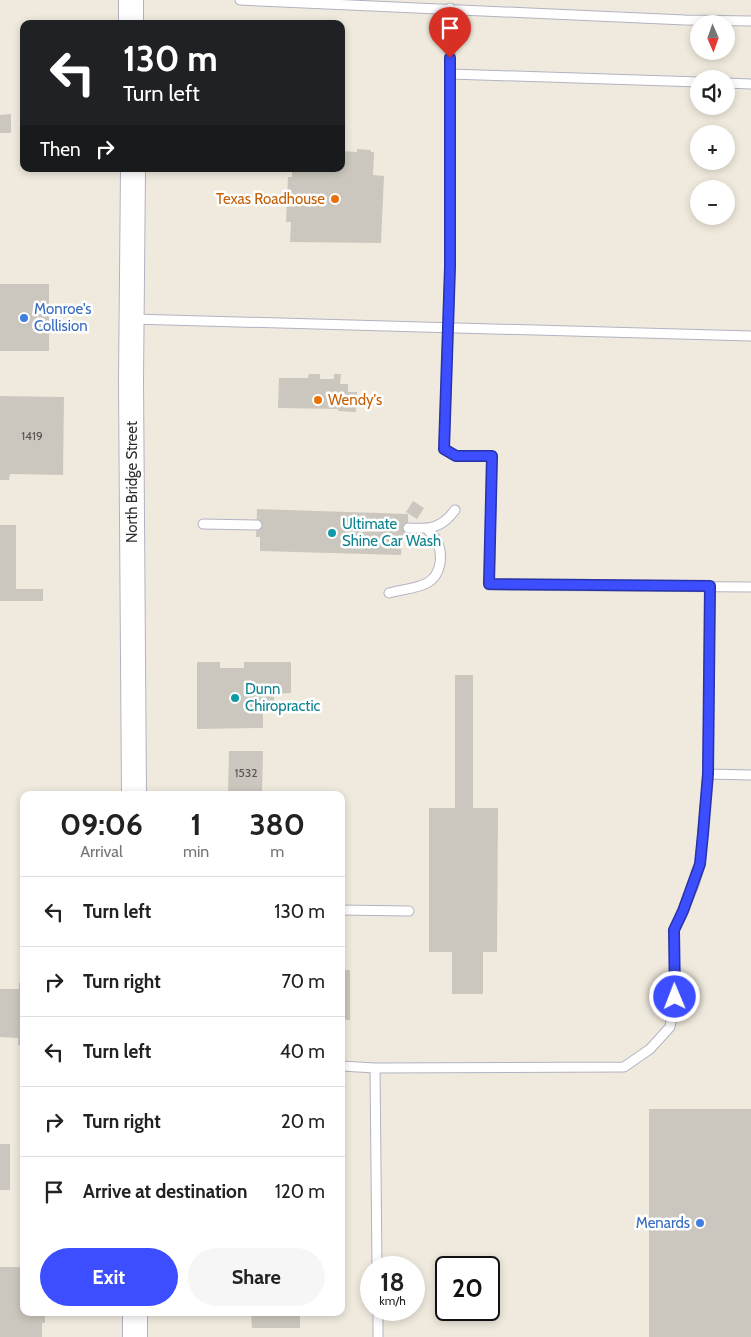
<!DOCTYPE html>
<meta charset="utf-8">
<style>
:root{--surface:#fff;--page:#f6f6f6;--text:#222;--muted:#767676;--line:#e0e0e0;--accent:#3c4eff}
body{margin:0;font-family:Cabin,sans-serif;background:var(--page);color:var(--text);height:100vh;display:flex;flex-direction:column;font-size:19px;white-space:nowrap}
*{box-sizing:border-box;margin:0}
p{font-size:16px;color:var(--muted)}
.icon{flex:none;width:28px;height:28px;fill:none;stroke:currentColor;stroke-width:2;stroke-linecap:round;stroke-linejoin:round}
.map{position:relative;flex:1;overflow:hidden}
.side{position:absolute;left:20px;top:791px;width:325px;height:525px;display:flex;flex-direction:column;background:var(--surface);border-radius:10px;box-shadow:0 2px 8px #0003}
.side>*{flex:none}
.top-card{position:absolute;left:20px;top:20px;width:325px;height:152px;border-radius:10px;box-shadow:0 2px 8px #0003;background:#202124;color:#fff;overflow:hidden}
.needle{width:32px;rotate:178deg}
.fabs{position:absolute;left:690px;top:15px;display:grid;gap:10px}
.fabs a{display:grid;place-items:center;width:45px;height:45px;border-radius:50%;background:var(--surface);box-shadow:0 2px 8px #0003;font-size:25px}
.speed{position:absolute;left:360px;top:1256px;display:flex;gap:10px;font-size:25px;font-weight:700;text-align:center}
.speed>*{display:grid;place-content:center;width:65px;height:65px;border-radius:50%;background:var(--surface);box-shadow:0 2px 8px #0003;line-height:1}
.speed small{font-size:12px;font-weight:400}
.speed .limit{border:2px solid #111;border-radius:8px;background:#fff;color:#111}
.pin{position:absolute;display:grid;place-items:center;width:42px;height:42px;color:#fff;margin:-51px -21px;border-radius:50% 50% 50% 0;rotate:-45deg;box-shadow:0 0 5px #0007}
.pin .icon{rotate:45deg}
.me{position:absolute;width:55px;margin:-28px;rotate:359deg;stroke-linejoin:round;filter:drop-shadow(0 0 4px #0008)}
.turn{display:flex;align-items:center;gap:18px;height:105px;padding:0 20px;font-size:22px}
.turn .icon{width:65px;height:65px;stroke-width:2.5}
.turn b{display:block;font-size:35px;line-height:42px}
.then{display:flex;align-items:center;height:48px;padding:0 20px;background:#0003;gap:10px;font-size:19px}
.eta{display:flex;justify-content:space-evenly;align-items:center;height:85px;text-align:center}
.eta b{font-size:30px;font-weight:800;line-height:35px}
.primary-button{display:flex;gap:10px;margin-top:auto;padding:10px 20px}
.primary-button a{flex:1;height:58px;border-radius:30px;background:var(--accent);color:#fff;font-size:20px;font-weight:800;line-height:58px;text-align:center}
.primary-button a+a{background:var(--page);color:var(--text)}
ul{padding:0;list-style:none}
li{display:flex;align-items:center;gap:15px;height:70px;padding:0 20px;border-top:1px solid var(--line)}
li div{flex:1}
li b{display:block;font-size:19px}
li em{font-style:normal}
.map>svg:first-child{display:block}
.building{fill:#cbc7be}
.lines{fill:none;stroke-linecap:round;stroke-linejoin:round}
.service-casing{stroke:#b2b3c2;stroke-width:11}
.secondary-casing{stroke:#b2b3c2;stroke-width:26}
.service{stroke:#fff;stroke-width:9}
.secondary{stroke:#fff;stroke-width:24}
.route-casing{stroke:#2733a6;stroke-width:12}
.route{stroke:#3c4eff;stroke-width:9}
.food-dot{fill:#e8710a;stroke:#fff;stroke-width:2}
.shop-dot{fill:#3f7fe0;stroke:#fff;stroke-width:2}
.culture-dot{fill:#0f9aa8;stroke:#fff;stroke-width:2}
.labels{text-anchor:middle;stroke-width:5;stroke-linejoin:round;paint-order:stroke}
.number-label{font-size:12px;fill:#545451}
.food-label{font-size:15px;fill:#c56008;stroke:#fff;text-anchor:end}
.shop-label{font-size:15px;fill:#366cbe;stroke:#fff;text-anchor:start}
.street-label{font-size:15px;fill:#2d2d2d;stroke:#fff}
.culture-label{font-size:15px;fill:#0d838f;stroke:#fff;text-anchor:start}
</style>
<div class="map">
<svg width="751" height="1337" viewBox="0 0 751 1337">
<rect width="100%" height="100%" fill="#f0eade"/>
<!-- building -->
<path class="building" d="M 11,114 L 11,133 L 0,133 L 0,115 Z
M 357,149 L 371,150 L 371,152 L 374,152 L 373,175 L 384,176 L 381,243 L 290,242 L 291,222 L 286,222 L 288,177 L 292,177 L 292,169 L 341,169 L 341,151 L 357,152 Z
M 0,284 L 49,284 L 49,351 L 0,351 Z
M 309,374 L 320,374 L 320,379 L 334,379 L 334,374 L 341,374 L 340,384 L 348,384 L 348,392 L 357,392 L 356,412 L 338,411 L 339,409 L 278,408 L 279,378 L 308,378 Z
M 0,396 L 64,397 L 63,475 L 10,474 L 9,480 L 0,480 Z
M 413,501 L 424,508 L 417,519 L 406,512 Z
M 257,509 L 408,514 L 408,540 L 402,540 L 401,555 L 260,551 L 260,537 L 256,537 Z
M 0,525 L 16,525 L 16,589 L 43,589 L 43,601 L 0,601 Z
M 197,662 L 220,662 L 220,668 L 244,668 L 244,662 L 291,662 L 291,693 L 274,694 L 274,703 L 263,703 L 263,728 L 197,729 Z
M 455,675 L 473,675 L 473,808 L 498,808 L 497,952 L 483,952 L 483,994 L 452,994 L 452,952 L 429,952 L 429,808 L 455,808 Z
M 229,751 L 263,751 L 262,795 L 228,795 Z
M 341,970 L 350,970 L 350,1020 L 341,1020 Z
M 19,983 L 24,983 L 24,1045 L 18,1045 L 18,1038 L 0,1037 L 0,989 L 19,989 Z
M 649,1109 L 751,1109 L 751,1337 L 649,1337 Z
M 0,1144 L 10,1144 L 10,1190 L 0,1190 Z
M 0,1267 L 24,1267 L 24,1312 L 45,1312 L 45,1323 L 42,1323 L 42,1337 L 0,1337 Z
M 251,1312 L 300,1312 L 300,1328 L 252,1328 Z"/>
<g class="lines">
<defs>
<path id="service" d="M 240,0 L 685,20 L 751,21
M 450,8 L 450,267 L 444,449 L 456,456 L 492,456 L 489,585 L 751,587
M 450,74 L 699,82
M 726,83 L 751,84
M 132,319 L 751,336
M 203,524 L 257,525
M 408,528 C 430,529 441,529 455,510
M 389,593 C 402,589 416,589 427,583 C 442,575 443,554 437,541 C 434,536 430,532 427,529
M 708,774 L 751,775
M 341,910 L 409,911
M 341,1066 L 375,1068 L 624,1067 L 650,1049 L 670,1027 L 675,997 L 674,930 L 694,885 L 700,864 L 708,774 L 710,586
M 375,1068 L 377,1268
M 378,1310 L 378,1337"/>
<path id="secondary" d="M 131,0 L 131,24
M 133,169 L 131,381 L 134,795
M 135,1337 L 135,1312"/>
</defs>
<!-- service casing -->
<use href="#service" class="service-casing"/>
<!-- secondary casing -->
<use href="#secondary" class="secondary-casing"/>
<!-- service -->
<use href="#service" class="service"/>
<!-- secondary -->
<use href="#secondary" class="secondary"/>
</g>
<g class="lines">
<defs>
<path id="route" d="M 450,58 L 450,267 L 444,449 L 456,456 L 492,456 L 489,584 L 710,586 L 708,774 L 703,834 L 700,864 L 683,911 L 674,930 L 675,997"/>
</defs>
<!-- route casing -->
<use href="#route" class="route-casing"/>
<!-- route -->
<use href="#route" class="route"/>
</g>
<!-- markers -->
<g class="food-dot">
<circle cx="335" cy="199" r="5"/>
<circle cx="318" cy="400" r="5"/>
</g>
<g class="shop-dot">
<circle cx="24" cy="318" r="5"/>
<circle cx="700" cy="1223" r="5"/>
</g>
<g class="culture-dot">
<circle cx="332" cy="533" r="5"/>
<circle cx="235" cy="698" r="5"/>
</g>
<g class="labels">
<!-- number labels -->
<g class="number-label">
<text x="32" y="440">1419</text>
<text x="246" y="777">1532</text>
</g>
<!-- food labels -->
<g class="food-label">
<text x="325" y="204">Texas Roadhouse</text>
<text x="328" y="405" text-anchor="start">Wendy's</text>
</g>
<!-- shop labels -->
<g class="shop-label">
<text x="34" y="314">Monroe's<tspan x="34" dy="17">Collision</tspan></text>
<text x="690" y="1228" text-anchor="end">Menards</text>
</g>
<!-- street labels -->
<g class="street-label">
<text transform="translate(132 482) rotate(-90)" y="5">North Bridge Street</text>
</g>
<!-- culture labels -->
<g class="culture-label">
<text x="342" y="529">Ultimate<tspan x="342" dy="17">Shine Car Wash</tspan></text>
<text x="245" y="694">Dunn<tspan x="245" dy="17">Chiropractic</tspan></text>
</g>
</g>
</svg>
<div class="fabs">
<a><svg class="needle" viewBox="-14 -14 28 28"><path d="M0-13l5 13h-10z" fill="#e53935"/><path d="M0 13l5-13h-10z" fill="#767676"/></svg></a>
<a><svg class="icon" aria-label="sound" viewBox="0 0 24 24"><path d="M4 9h4l5-4v14l-5-4H4zM17 9q2 3 0 6"/></svg></a>
<a>+</a>
<a>−</a>
</div>
<div class="speed"><div>18<small>km/h</small></div><div class="limit">20</div></div>
<div class="pin" style="left:450px;top:58px;background:#d93025"><svg class="icon" aria-label="arrive" viewBox="0 0 24 24"><path d="M6 21V4h12l-3 4 3 4H6"/></svg></div>
<svg class="me" style="left:675px;top:997px" viewBox="-20 -20 40 40"><circle r="17" fill="#3c4eff" stroke="#fff" stroke-width="3"/><path d="M0-11L8 9 0 5-8 9z" fill="#fff"/></svg>
<div class="top-card">
<div class="turn"><svg class="icon" aria-label="left" viewBox="0 0 24 24"><path d="M17 20v-9H6M10 6l-5 5 5 5"/></svg><div><b>130 m</b>Turn left</div></div>
<div class="then">Then<svg class="icon" aria-label="right" viewBox="0 0 24 24"><path d="M7 20v-9h11M14 6l5 5-5 5"/></svg></div>
</div>
<section class="side">
<div class="eta">
<div><b>09:06</b><p>Arrival</p></div>
<div><b>1</b><p>min</p></div>
<div><b>380</b><p>m</p></div>
</div>
<ul>
<li><svg class="icon" aria-label="left" viewBox="0 0 24 24"><path d="M17 20v-9H6M10 6l-5 5 5 5"/></svg><div><b>Turn left</b></div><em>130 m</em></li>
<li><svg class="icon" aria-label="right" viewBox="0 0 24 24"><path d="M7 20v-9h11M14 6l5 5-5 5"/></svg><div><b>Turn right</b></div><em>70 m</em></li>
<li><svg class="icon" aria-label="left" viewBox="0 0 24 24"><path d="M17 20v-9H6M10 6l-5 5 5 5"/></svg><div><b>Turn left</b></div><em>40 m</em></li>
<li><svg class="icon" aria-label="right" viewBox="0 0 24 24"><path d="M7 20v-9h11M14 6l5 5-5 5"/></svg><div><b>Turn right</b></div><em>20 m</em></li>
<li><svg class="icon" aria-label="arrive" viewBox="0 0 24 24"><path d="M6 21V4h12l-3 4 3 4H6"/></svg><div><b>Arrive at destination</b></div><em>120 m</em></li>
</ul>
<div class="primary-button"><a>Exit</a><a>Share</a></div>
</section>
</div>
